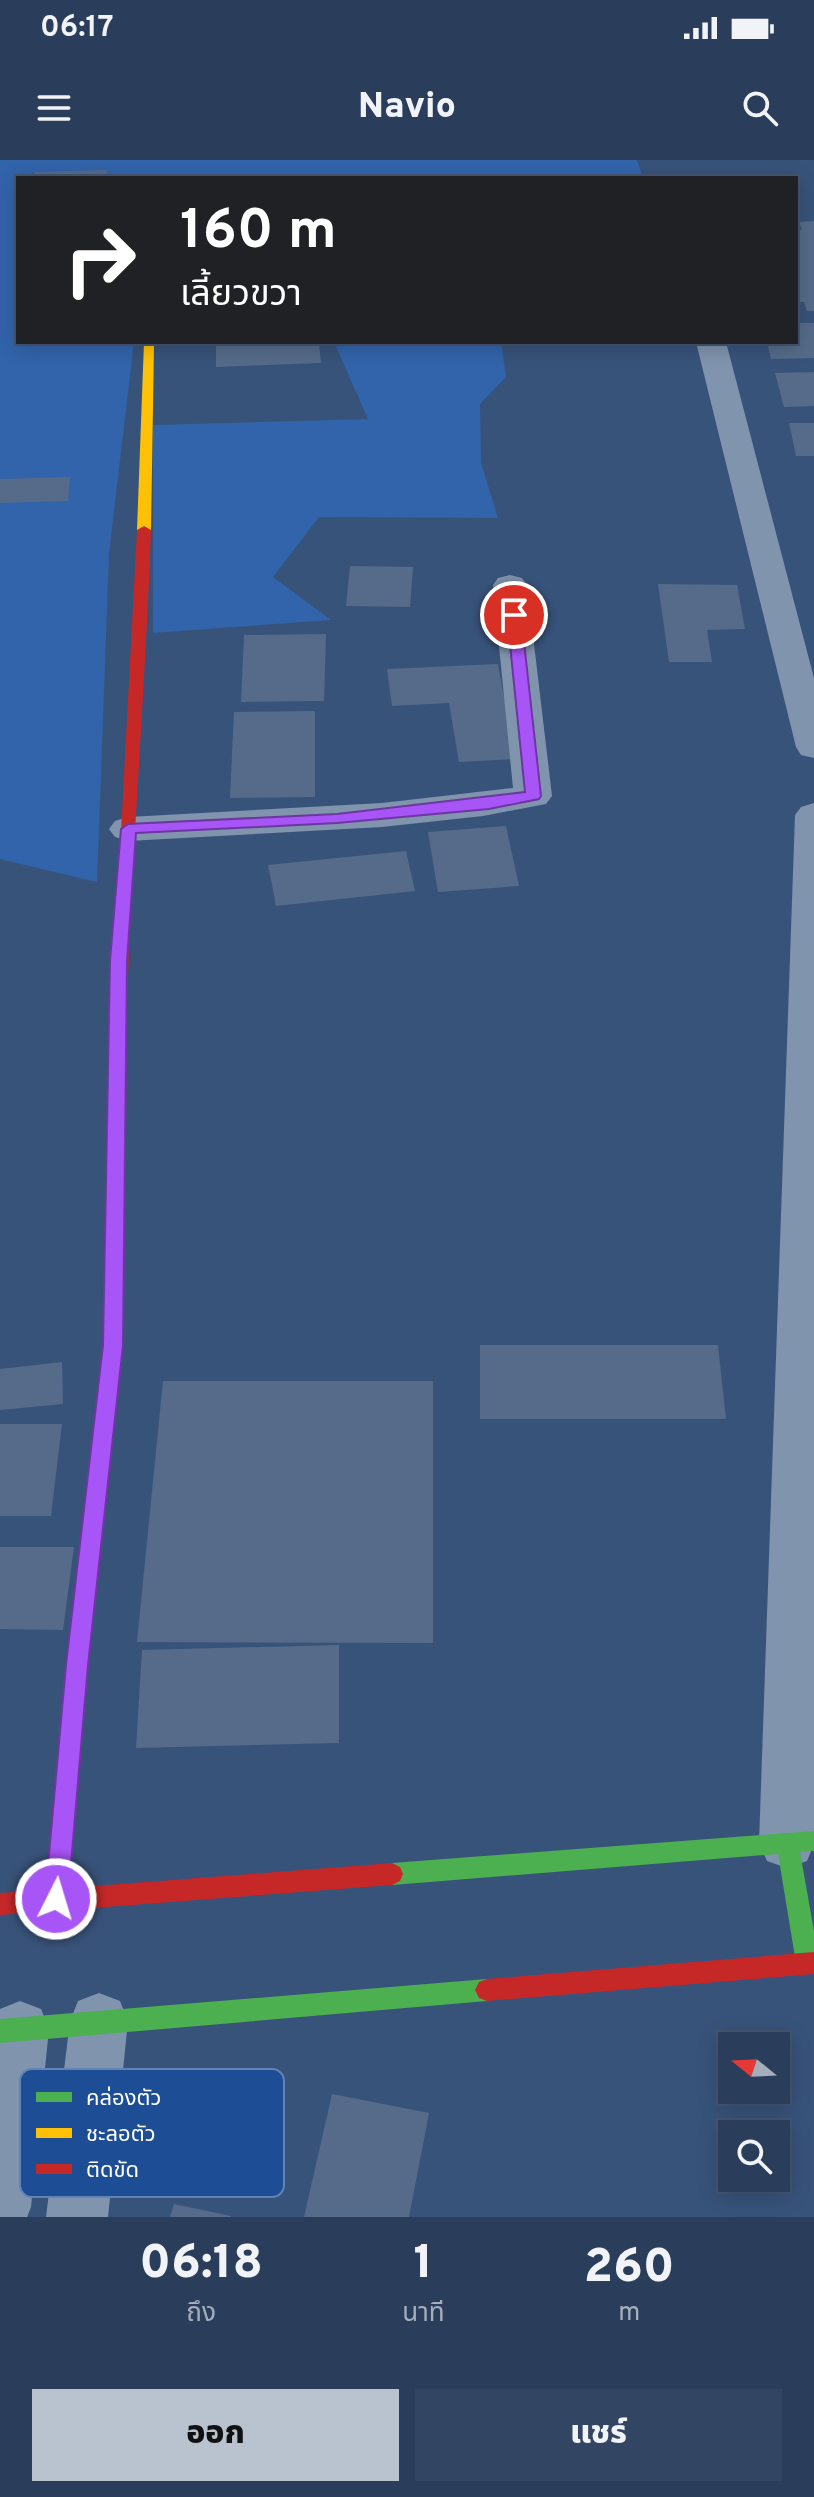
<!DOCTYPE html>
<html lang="th">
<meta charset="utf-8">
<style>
:root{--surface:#2a3e5c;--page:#324562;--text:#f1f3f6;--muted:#a5aebb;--line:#465772;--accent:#b9c3d0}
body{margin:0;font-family:Overpass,"Noto Sans Thai",sans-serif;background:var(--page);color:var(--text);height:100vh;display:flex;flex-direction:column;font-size:30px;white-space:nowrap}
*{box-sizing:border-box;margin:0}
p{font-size:26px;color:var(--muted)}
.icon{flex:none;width:44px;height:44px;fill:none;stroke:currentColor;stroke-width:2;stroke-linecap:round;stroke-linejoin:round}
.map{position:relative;height:2057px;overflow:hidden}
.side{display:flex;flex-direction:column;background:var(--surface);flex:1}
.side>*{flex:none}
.top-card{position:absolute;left:16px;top:16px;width:782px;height:168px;border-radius:0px;box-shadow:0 4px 20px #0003,0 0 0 2px var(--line);background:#202124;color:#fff;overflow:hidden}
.needle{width:52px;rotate:288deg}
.buttons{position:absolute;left:718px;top:1872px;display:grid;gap:16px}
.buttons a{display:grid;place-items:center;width:72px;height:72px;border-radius:0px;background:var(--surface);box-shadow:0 4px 20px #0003,0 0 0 2px var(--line);font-size:40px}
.pin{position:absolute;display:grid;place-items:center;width:68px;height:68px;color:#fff;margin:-34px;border:4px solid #fff;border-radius:50%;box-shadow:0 2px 8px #0007}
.me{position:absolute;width:88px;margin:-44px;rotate:5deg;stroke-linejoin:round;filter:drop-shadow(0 0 6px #0008)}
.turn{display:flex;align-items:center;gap:28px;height:168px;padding:0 32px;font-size:36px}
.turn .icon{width:104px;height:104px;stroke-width:2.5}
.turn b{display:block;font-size:56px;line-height:68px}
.eta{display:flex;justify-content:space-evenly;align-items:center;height:136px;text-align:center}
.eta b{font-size:48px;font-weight:800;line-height:56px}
.primary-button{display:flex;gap:16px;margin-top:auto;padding:16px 32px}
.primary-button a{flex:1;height:92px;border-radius:0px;background:var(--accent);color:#111;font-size:32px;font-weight:800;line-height:92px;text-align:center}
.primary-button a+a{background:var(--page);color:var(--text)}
.status{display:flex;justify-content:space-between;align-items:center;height:56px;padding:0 40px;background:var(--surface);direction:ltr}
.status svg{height:22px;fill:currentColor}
header{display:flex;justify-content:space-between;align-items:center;height:104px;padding:0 32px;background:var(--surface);font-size:36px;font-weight:800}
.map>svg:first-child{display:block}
.green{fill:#3264ab}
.building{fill:#556b89}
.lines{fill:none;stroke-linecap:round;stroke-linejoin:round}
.street{fill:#8194ad;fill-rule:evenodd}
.fast{fill:#4caf50;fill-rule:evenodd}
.slow{fill:#ffc107;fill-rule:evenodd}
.jam{fill:#c62828;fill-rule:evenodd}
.route{fill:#a855f7;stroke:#6d37a1;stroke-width:2}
.key{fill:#1d4e95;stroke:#6183b5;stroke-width:2}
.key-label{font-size:22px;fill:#fff}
</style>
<div class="status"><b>06:17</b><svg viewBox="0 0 49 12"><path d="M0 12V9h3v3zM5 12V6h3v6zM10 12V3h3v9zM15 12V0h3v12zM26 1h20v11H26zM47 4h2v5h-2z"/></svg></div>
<header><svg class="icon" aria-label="menu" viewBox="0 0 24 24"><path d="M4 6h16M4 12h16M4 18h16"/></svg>Navio<svg class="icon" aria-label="search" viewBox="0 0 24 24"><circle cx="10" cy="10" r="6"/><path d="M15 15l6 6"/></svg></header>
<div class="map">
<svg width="814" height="2057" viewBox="0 0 814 2057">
<rect width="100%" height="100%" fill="#38537a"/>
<!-- green -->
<path class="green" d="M 0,0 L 637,0 L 643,18 L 18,18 L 18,182 L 134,182 L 109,393 L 97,722 L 0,699 Z
M 334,182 L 501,182 L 506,217 L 480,244 L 481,303 L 498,358 L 319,357 L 273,417 L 331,460 L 153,473 L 153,265 L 368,259 Z"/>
<!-- building -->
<path class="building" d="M 107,10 L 106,18 L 34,18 L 35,12 Z
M 814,61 L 814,151 L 807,151 L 804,142 L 796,142 L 796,70 L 802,70 L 799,62 Z
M 796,163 L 814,163 L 814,198 L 771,199 L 767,182 L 796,182 Z
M 216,182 L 319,182 L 321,203 L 216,207 Z
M 814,212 L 814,246 L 784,247 L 775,213 Z
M 789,263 L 814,263 L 814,296 L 796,296 Z
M 70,317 L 68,341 L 0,343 L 0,319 Z
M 350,406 L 413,407 L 410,447 L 346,446 Z
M 658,424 L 737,425 L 745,469 L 707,470 L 712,502 L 669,502 Z
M 326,474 L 324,541 L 241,542 L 244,475 Z
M 498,504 L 515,599 L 459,602 L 449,543 L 392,546 L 387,509 Z
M 315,551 L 315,637 L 230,638 L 234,552 Z
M 506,666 L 519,726 L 438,732 L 428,672 Z
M 406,691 L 415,731 L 276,746 L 268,705 Z
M 480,1185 L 718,1185 L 726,1259 L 480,1259 Z
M 62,1202 L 63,1244 L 0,1250 L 0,1209 Z
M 163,1221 L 433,1221 L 433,1483 L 137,1482 Z
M 0,1264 L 62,1264 L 51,1356 L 0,1356 Z
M 0,1387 L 74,1387 L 63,1470 L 0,1469 Z
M 339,1485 L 339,1583 L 136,1588 L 142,1490 Z
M 332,1934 L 429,1953 L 409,2057 L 304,2057 Z
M 174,2044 L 231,2056 L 231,2057 L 170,2057 Z"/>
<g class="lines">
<!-- street -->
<path class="street" d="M 696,182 L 726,182 L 814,518 L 814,598 L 801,595 L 796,587 Z
M 510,415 L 522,418 L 527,425 L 552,636 L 546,644 L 483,656 L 382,667 L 128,681 L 115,677 L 109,669 L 115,661 L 128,657 L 382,643 L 513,628 L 493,425 L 498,418 Z
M 814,643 L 814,1684 L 807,1701 L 787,1708 L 767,1701 L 759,1683 L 795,655 L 801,647 Z
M 99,1833 L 120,1841 L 128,1861 L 108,2057 L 46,2057 L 70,1861 L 78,1841 Z
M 20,1841 L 41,1849 L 49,1869 L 31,2047 L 27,2057 L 0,2057 L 0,1849 Z"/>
<!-- fast -->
<path class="fast" d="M 814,1671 L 814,1691 L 800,1692 L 814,1771 L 814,1812 L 808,1814 L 800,1811 L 796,1803 L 778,1694 L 392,1725 L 384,1721 L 381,1714 L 384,1707 L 392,1703 Z
M 487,1819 L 495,1822 L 499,1830 L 495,1838 L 487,1841 L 0,1883 L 0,1859 Z"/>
<!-- slow -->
<path class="slow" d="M 144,182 L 154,185 L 151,370 L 144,374 L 137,370 Z
M 118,873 L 126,879 L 123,1185 L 115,1260 L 112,1266 L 105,1268 L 98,1266 L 95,1260 L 103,1185 L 110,879 Z"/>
<!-- jam -->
<path class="jam" d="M 144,366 L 151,370 C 145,540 130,709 126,879 L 118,885 L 110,879 L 137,370 Z
M 105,1252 L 112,1254 L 115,1260 L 88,1505 L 68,1728 L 392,1703 L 400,1707 L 403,1714 L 400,1721 L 392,1725 L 0,1755 L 0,1733 L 45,1730 L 66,1505 L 95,1260 L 98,1254 Z
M 814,1792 L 814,1814 L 487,1841 L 479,1838 L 475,1830 L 479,1822 L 487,1819 Z"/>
</g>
<!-- route -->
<path class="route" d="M 514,451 L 521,455 L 541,636 L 539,639 L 489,649 L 337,663 L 136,673 L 127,801 L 123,1185 L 88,1505 L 68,1739 L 64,1747 L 56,1750 L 48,1747 L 45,1739 L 66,1505 L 103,1185 L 110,801 L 121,669 L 128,664 L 337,654 L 525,632 L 507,455 Z"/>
<!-- legend -->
<rect x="20" y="1909" width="264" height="128" rx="12" class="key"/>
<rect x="36" y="1932" width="36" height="10" fill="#4caf50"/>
<rect x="36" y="1968" width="36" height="10" fill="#ffc107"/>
<rect x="36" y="2004" width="36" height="10" fill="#c62828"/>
<g class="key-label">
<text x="86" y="1945">คล่องตัว</text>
<text x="86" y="1981">ชะลอตัว</text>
<text x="86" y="2017">ติดขัด</text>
</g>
</svg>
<div class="buttons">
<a><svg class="needle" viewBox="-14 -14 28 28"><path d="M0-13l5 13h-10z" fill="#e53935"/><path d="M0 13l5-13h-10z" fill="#a5aebb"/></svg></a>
<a><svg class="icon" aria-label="search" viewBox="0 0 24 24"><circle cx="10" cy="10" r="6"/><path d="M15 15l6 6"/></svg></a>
</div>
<div class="pin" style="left:514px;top:455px;background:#d93025"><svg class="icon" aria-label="arrive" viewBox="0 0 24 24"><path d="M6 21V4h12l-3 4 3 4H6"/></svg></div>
<svg class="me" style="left:56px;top:1739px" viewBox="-20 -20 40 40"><circle r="17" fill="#a855f7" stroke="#fff" stroke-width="3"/><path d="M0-11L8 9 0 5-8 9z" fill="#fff"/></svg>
<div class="top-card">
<div class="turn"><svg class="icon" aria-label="right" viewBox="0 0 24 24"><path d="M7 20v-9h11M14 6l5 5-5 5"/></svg><div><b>160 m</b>เลี้ยวขวา</div></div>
</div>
</div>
<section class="side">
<div class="eta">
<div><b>06:18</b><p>ถึง</p></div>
<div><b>1</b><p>นาที</p></div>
<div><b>260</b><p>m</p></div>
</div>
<div class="primary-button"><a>ออก</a><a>แชร์</a></div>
</section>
